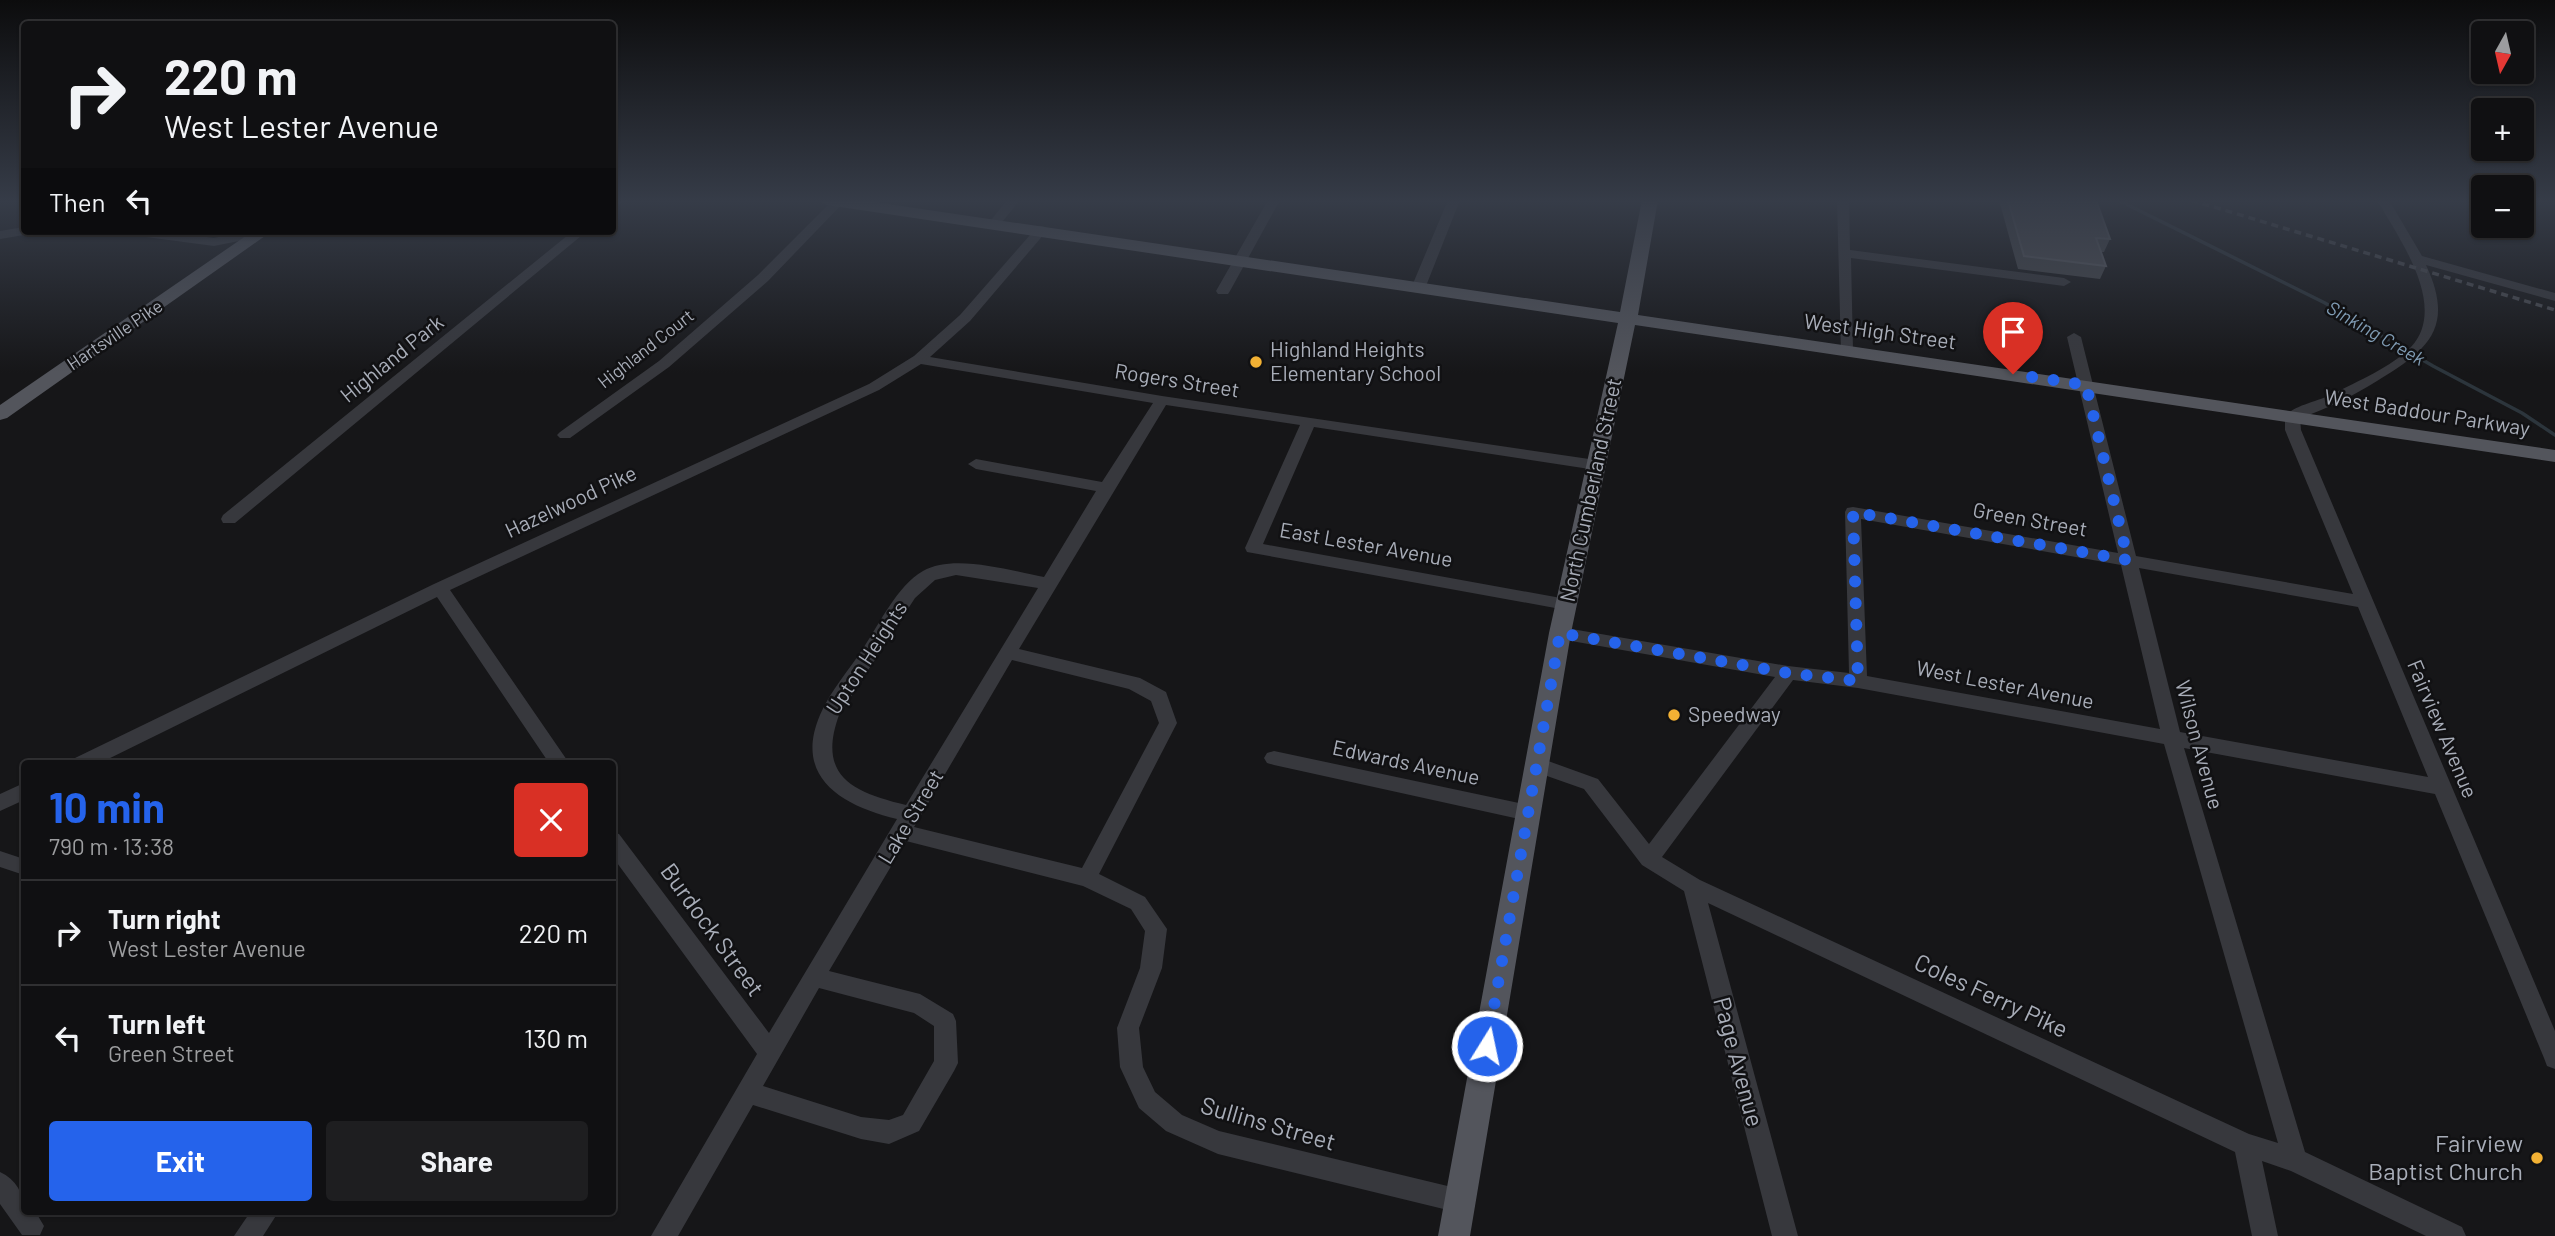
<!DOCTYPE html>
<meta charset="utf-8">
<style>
:root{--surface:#101012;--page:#1e1e20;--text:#f1f3f6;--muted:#9c9d9f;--line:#303032;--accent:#2563eb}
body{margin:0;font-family:Barlow,sans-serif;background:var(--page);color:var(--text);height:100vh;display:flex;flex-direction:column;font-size:26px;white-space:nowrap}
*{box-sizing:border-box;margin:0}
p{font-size:23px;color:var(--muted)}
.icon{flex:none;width:38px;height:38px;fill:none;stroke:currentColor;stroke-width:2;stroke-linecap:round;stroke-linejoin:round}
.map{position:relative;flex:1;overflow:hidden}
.side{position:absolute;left:21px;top:760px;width:595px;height:455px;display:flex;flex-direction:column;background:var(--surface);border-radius:7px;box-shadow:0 2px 5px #0004,0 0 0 2px var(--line)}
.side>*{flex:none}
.guide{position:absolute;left:21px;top:21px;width:595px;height:214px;border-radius:7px;box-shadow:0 2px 5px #0004,0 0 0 2px var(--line);background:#101012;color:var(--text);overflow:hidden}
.needle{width:46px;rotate:188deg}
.buttons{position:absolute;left:2471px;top:21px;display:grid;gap:14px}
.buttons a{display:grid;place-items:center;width:63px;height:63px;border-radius:7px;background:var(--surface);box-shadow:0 2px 5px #0004,0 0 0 2px var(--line);font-size:35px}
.pin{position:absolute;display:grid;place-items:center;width:60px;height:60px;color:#fff;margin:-72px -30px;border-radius:50% 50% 50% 0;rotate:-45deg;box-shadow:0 0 7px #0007}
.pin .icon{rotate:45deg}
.me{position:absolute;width:77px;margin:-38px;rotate:10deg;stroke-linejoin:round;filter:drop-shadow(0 0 5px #0008)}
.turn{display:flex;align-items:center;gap:24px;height:147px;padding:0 28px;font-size:32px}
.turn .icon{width:91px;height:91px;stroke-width:2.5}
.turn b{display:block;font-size:49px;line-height:60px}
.then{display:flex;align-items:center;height:66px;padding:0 28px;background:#0003;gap:14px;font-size:26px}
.round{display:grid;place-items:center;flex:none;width:74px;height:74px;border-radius:7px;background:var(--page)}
.headline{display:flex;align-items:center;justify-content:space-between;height:119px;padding:0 28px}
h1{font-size:42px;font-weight:700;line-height:52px;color:var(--accent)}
.action{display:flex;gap:14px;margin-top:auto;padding:14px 28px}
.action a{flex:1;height:80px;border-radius:7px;background:var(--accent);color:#fff;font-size:28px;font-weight:700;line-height:80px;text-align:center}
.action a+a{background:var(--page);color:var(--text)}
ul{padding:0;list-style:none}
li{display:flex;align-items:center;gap:21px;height:105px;padding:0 28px;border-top:2px solid var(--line)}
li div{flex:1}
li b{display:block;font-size:26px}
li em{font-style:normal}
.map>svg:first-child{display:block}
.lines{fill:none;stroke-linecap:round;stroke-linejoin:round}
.stream{stroke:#2c353c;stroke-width:3.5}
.minor{fill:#37383d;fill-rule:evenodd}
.major{fill:#53555c;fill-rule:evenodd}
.rail{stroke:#4a4c52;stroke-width:3.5;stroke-dasharray:7 5;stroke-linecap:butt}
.wall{fill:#47494d}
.building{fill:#525359;stroke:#5f6168;stroke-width:2}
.route{stroke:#2563eb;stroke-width:12;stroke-dasharray:0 21.6}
.poi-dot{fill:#f2b134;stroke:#111113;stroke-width:2.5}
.labels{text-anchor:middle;stroke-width:5;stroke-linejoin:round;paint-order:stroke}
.far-street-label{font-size:18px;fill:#a8adb8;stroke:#111113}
.far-water-label{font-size:19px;font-style:italic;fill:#7f9bb3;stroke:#111113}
.street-label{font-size:21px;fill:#a8adb8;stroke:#111113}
.poi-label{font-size:21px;fill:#a8adb8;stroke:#111113;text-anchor:start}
.near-street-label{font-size:24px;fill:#a8adb8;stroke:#111113}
.near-poi-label{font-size:24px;fill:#a8adb8;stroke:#111113;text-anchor:end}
</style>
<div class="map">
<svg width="2555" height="1236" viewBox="0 0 2555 1236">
<rect width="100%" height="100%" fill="#161618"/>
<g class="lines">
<!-- stream -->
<path class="stream" d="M 2118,200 L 2325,303 L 2433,366 L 2522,413 L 2555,435"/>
<!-- minor -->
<path class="minor" d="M 612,200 L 625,200 L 612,209 Z
M 833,200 L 844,202 L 768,281 L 669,367 L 570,438 L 560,438 L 557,435 L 560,432 L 659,361 L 758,275 Z
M 1007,200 L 1020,200 L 998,227 L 990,227 L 988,224 Z
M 1268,200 L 1280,200 L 1230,291 L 1228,294 L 1218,294 L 1216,291 Z
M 1448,200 L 1460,200 L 1426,286 L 1424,289 L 1414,289 L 1412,286 Z
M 1837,200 L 1849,200 L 1850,250 L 2064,278 L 2071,282 L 2064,286 L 1851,258 L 1853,350 L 1851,353 L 1841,353 Z
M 2377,200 L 2389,200 L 2422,256 L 2555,293 L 2555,301 L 2426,265 C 2455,327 2429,350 2377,381 C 2353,396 2327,409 2300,418 L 2301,430 L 2555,1031 L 2555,1069 L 2547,1066 L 2544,1058 L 2435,794 L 2184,748 L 2305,1152 L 2462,1227 L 2466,1236 L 2426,1236 L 2291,1171 L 2262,1161 L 2278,1236 L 2252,1236 L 2235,1152 L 1708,903 L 1798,1236 L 1772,1236 L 1684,891 L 1642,865 L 1584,789 L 1530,770 L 1527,765 L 1530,760 L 1537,757 L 1598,779 L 1649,844 L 1775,677 L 1560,639 L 1554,637 L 1551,633 L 1554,629 L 1560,627 L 1788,666 L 1849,673 L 1845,512 L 1847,508 L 1853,507 L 2118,553 L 2067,337 L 2074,333 L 2081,337 L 2136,556 L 2353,594 L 2285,430 L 2285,416 C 2295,405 2319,401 2333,394 C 2358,381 2391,367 2411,347 C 2449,306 2398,237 2377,200 ZM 1861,519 L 2121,565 L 2160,729 L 1867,676 ZM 2139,568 L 2358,607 L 2428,777 L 2180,732 ZM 1793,680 L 1858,688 L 2164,744 L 2278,1143 L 2249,1134 L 1700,880 L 1662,857 Z
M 1041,226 L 1045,227 L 1045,233 L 970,321 L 930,357 L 1162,396 L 1596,460 L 1604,465 L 1596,470 L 1314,427 L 1263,544 L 1572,600 L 1575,604 L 1572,608 L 1566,610 L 1247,552 L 1245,548 L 1300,425 L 1166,405 L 1019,649 L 1140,678 L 1166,692 L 1177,723 L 1099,874 L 1145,897 L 1167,929 L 1162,968 L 1139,1028 L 1143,1067 L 1155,1092 L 1182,1115 L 1219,1131 L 1460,1189 L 1469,1192 L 1472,1201 L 1469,1210 L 1460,1213 L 1218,1154 L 1166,1131 L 1139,1108 L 1120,1067 L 1117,1028 L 1140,968 L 1145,931 L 1131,909 L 1083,886 L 906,841 L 829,971 L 920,994 L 953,1014 L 956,1021 L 958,1063 L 954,1071 L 919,1131 L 889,1144 L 861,1139 L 753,1105 L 678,1236 L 651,1236 L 757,1054 L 612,856 L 612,832 L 619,834 L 769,1033 L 897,819 C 843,806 793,778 820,715 C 830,691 850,669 864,647 C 880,623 897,586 923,571 C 954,553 1011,571 1044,577 L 1096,491 L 976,469 L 968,464 L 976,459 L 1102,482 L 1153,403 L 921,364 L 879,390 L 450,590 L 569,763 L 549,763 L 437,597 L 100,763 L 72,763 L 75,758 L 434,584 L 869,384 L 914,356 L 960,315 L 1037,227 ZM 956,575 L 1038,588 L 906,805 C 852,792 817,776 839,715 L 915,598 L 935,580 ZM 1012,660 L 1129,689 L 1151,701 L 1159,723 L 1082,868 L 914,827 ZM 819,988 L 914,1013 L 934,1026 L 934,1061 L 903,1115 L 889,1120 L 861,1117 L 763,1086 Z
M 24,227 L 24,231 L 32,231 L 30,234 L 0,239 L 0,231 Z
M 125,231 L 160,231 L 214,238 L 249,231 L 274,231 L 268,235 L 214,246 L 131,235 Z
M 573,231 L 587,231 L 235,523 L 223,523 L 221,519 L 223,515 Z
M 1274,751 L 1528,805 L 1535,807 L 1538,813 L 1535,819 L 1528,821 L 1274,765 L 1267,763 L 1264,758 L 1267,753 Z
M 24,783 L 24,800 L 0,811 L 0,794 Z
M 0,851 L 24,859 L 24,875 L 0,867 Z
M 0,1172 C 16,1179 24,1194 24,1211 L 35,1211 L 44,1226 L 40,1235 L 22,1235 L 0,1204 Z
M 251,1211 L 279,1211 L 263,1236 L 234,1236 Z"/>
<!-- major -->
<path class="major" d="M 819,200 L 861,200 L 1620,312 L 1642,200 L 1658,200 L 1638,315 L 2555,450 L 2555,462 L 1635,325 L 1571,633 L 1470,1236 L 1438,1236 L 1549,633 L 1618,323 L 827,205 Z
M 253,231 L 272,231 L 7,418 L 0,420 L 0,405 Z"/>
<!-- rail -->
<path class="rail" d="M 2191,200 L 2555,310"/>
</g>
<!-- wall -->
<path class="wall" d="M 1999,200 L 2096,200 L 2110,239 L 2104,252 L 2101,252 L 2106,266 L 2100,279 L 2018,269 Z"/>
<!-- building -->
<path class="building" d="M 2008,200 L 2096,200 L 2110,239 L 2096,238 L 2106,266 L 2024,256 Z"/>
<!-- sky -->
<linearGradient id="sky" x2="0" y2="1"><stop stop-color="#0c0c0d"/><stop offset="0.54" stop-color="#363c48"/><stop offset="1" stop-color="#363c48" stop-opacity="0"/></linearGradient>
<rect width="2555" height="373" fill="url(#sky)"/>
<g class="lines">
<!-- route -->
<path class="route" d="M 1487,1046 L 1560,633 L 1788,673 L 1858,681 L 1853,512 L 2128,560 L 2086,385 L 2013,374"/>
</g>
<!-- markers -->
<g class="poi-dot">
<circle cx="1256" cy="362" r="7"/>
<circle cx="1674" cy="715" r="7"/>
<circle cx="2537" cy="1158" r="7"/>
</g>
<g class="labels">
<!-- far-street labels -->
<g class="far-street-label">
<text transform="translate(115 335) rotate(-34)" y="6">Hartsville Pike</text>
<text transform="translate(646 349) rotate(-38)" y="6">Highland Court</text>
</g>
<!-- far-water labels -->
<g class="far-water-label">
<text transform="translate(2376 333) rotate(30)" y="7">Sinking Creek</text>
</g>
<!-- street labels -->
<g class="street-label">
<text transform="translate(1880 332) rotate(8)" y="7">West High Street</text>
<text transform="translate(392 359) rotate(-39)" y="7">Highland Park</text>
<text transform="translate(1177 381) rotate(9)" y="7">Rogers Street</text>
<text transform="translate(2427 413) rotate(9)" y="7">West Baddour Parkway</text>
<text transform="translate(1591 490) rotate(-78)" y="7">North Cumberland Street</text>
<text transform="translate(571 502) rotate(-25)" y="7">Hazelwood Pike</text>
<text transform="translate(2030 520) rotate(10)" y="7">Green Street</text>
<text transform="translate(1366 545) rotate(10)" y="7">East Lester Avenue</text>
<text transform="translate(867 658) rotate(-57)" y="7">Upton Heights</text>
<text transform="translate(2005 685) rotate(11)" y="7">West Lester Avenue</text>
<text transform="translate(2442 729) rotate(67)" y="7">Fairview Avenue</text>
<text transform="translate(2199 745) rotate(75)" y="7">Wilson Avenue</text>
<text transform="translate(1406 763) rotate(12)" y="7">Edwards Avenue</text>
<text transform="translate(911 817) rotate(-59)" y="7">Lake Street</text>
</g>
<!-- poi labels -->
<g class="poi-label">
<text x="1270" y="357">Highland Heights<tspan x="1270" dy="24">Elementary School</tspan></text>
<text x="1688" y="722">Speedway</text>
</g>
<!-- near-street labels -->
<g class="near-street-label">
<text transform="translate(712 930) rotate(54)" y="8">Burdock Street</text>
<text transform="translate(1991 996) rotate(25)" y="8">Coles Ferry Pike</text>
<text transform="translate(1738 1062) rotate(75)" y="8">Page Avenue</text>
<text transform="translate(1268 1124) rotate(16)" y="8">Sullins Street</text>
</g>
<!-- near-poi labels -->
<g class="near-poi-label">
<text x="2523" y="1152">Fairview<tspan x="2523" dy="28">Baptist Church</tspan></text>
</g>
</g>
</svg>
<div class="buttons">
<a><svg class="needle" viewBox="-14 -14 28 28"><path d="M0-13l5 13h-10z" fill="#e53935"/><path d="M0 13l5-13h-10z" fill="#9c9d9f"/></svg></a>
<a>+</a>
<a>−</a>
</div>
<div class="pin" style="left:2013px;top:374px;background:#d93025"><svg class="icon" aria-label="arrive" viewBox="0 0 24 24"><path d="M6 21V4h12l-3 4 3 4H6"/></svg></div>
<svg class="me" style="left:1487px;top:1046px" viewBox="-20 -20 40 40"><circle r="17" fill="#2563eb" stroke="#fff" stroke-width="3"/><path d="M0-11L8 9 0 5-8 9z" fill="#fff"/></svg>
<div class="guide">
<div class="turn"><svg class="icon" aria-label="right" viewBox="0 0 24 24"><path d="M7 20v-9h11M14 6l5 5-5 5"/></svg><div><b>220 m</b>West Lester Avenue</div></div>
<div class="then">Then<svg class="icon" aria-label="left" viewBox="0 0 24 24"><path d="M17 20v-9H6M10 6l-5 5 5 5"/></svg></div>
</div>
<section class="side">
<div class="headline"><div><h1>10 min</h1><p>790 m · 13:38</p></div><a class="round" style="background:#d93025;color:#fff"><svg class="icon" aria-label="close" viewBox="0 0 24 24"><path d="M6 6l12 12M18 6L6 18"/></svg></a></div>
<ul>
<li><svg class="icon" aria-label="right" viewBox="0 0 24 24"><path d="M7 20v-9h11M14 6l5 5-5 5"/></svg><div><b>Turn right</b><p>West Lester Avenue</p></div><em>220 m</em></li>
<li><svg class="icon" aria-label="left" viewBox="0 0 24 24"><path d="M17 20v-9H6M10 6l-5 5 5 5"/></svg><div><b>Turn left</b><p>Green Street</p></div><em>130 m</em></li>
</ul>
<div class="action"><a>Exit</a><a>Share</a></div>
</section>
</div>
